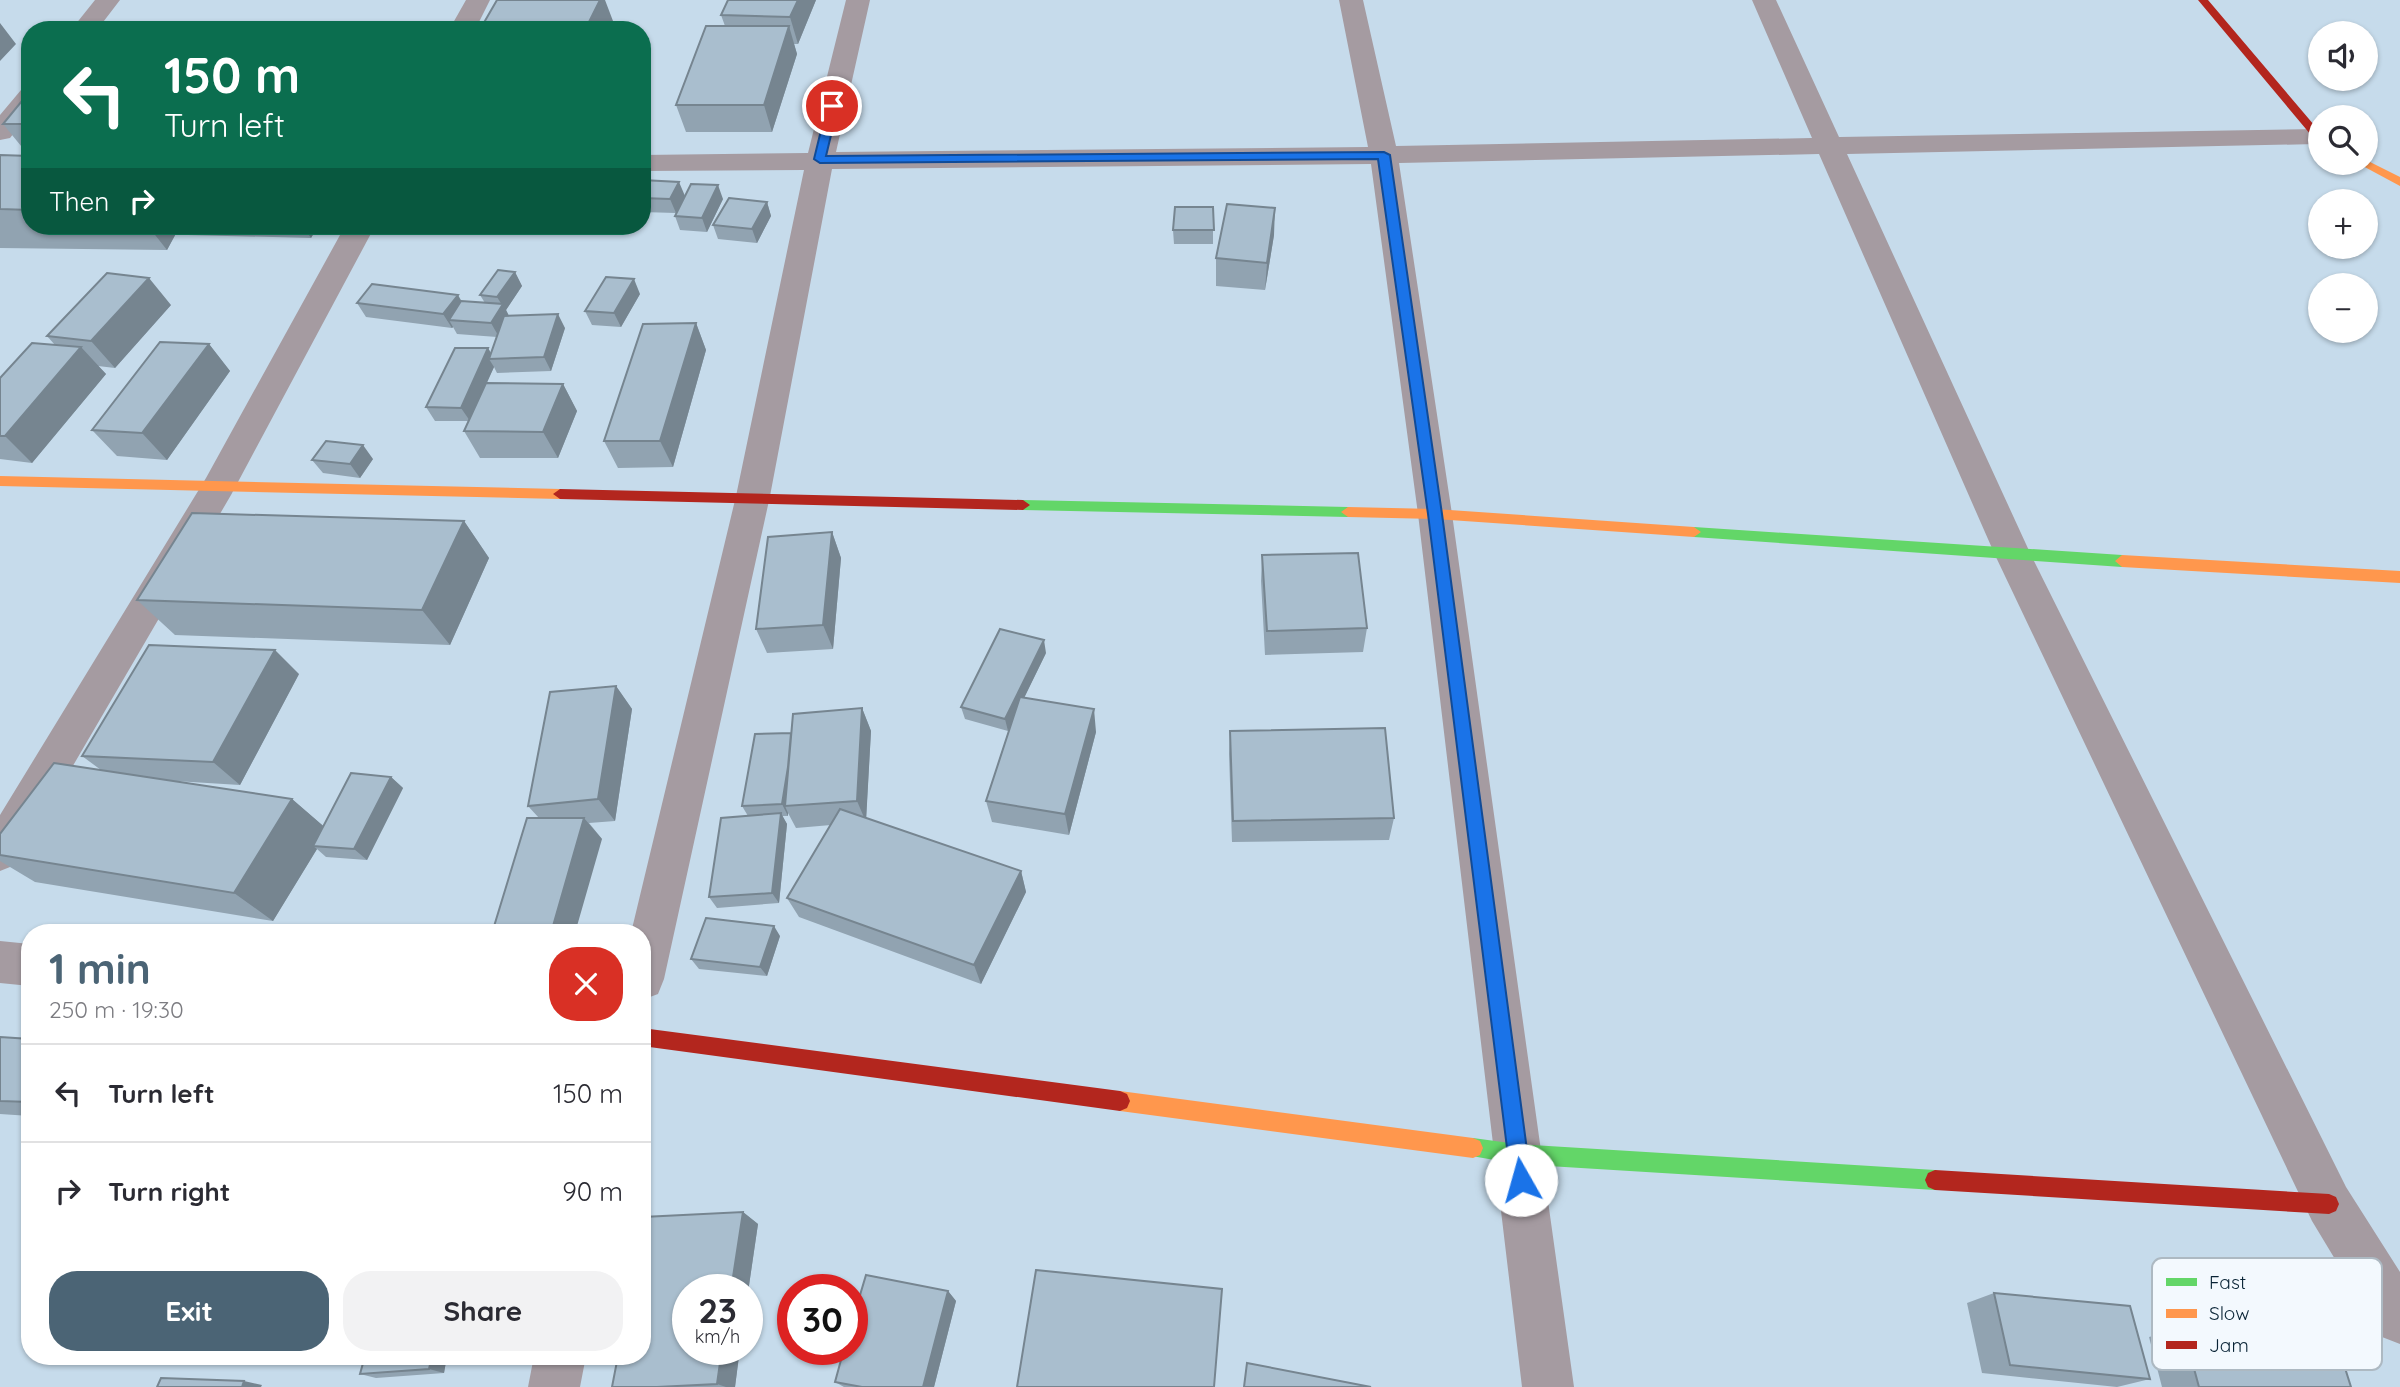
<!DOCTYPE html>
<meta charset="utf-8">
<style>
:root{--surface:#fff;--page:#f2f2f3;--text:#2b2b33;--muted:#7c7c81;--line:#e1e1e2;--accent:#4b6475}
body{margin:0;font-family:Quicksand,sans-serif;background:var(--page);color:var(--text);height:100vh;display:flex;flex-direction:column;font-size:26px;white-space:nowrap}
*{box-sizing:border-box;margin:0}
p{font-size:23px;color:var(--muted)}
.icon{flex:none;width:38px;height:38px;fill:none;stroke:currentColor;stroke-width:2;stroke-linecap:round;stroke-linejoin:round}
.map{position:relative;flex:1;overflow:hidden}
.details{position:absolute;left:21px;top:924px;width:630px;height:441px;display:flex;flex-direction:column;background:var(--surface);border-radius:28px;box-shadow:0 2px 5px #0004}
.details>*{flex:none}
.banner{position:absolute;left:21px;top:21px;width:630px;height:214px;border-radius:28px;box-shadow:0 2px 5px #0004;background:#0b6e4f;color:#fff;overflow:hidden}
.controls{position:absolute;left:2308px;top:21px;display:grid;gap:14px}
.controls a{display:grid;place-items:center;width:70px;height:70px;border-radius:50%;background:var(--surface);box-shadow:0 2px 5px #0004;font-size:35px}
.speed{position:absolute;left:672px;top:1274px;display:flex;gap:14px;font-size:35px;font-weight:700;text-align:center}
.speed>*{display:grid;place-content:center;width:91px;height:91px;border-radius:50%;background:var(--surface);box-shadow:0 2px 5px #0004;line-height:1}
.speed small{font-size:18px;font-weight:400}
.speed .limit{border:10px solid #d22;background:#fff;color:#111}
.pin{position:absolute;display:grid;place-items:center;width:60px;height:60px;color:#fff;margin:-30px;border:4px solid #fff;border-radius:50%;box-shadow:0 2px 7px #0007}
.me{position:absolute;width:77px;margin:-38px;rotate:353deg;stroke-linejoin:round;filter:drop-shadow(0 0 5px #0008)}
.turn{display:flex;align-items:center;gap:24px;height:147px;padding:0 28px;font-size:32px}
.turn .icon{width:91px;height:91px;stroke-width:2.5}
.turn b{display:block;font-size:49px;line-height:60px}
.then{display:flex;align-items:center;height:66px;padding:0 28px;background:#0003;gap:14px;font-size:26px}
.round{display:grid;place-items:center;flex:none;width:74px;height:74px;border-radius:28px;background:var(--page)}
.head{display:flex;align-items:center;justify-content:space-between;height:119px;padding:0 28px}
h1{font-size:42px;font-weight:700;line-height:52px;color:var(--accent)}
.cta{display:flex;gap:14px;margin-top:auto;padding:14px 28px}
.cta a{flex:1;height:80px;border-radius:28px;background:var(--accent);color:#fff;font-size:28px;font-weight:700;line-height:80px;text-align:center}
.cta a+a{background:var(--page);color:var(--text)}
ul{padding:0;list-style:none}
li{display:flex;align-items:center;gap:21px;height:98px;padding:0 28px;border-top:2px solid var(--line)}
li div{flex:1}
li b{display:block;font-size:26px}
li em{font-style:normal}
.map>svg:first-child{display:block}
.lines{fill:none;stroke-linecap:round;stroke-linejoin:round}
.street{fill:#a59ba1;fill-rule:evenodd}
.fast{fill:#63d668;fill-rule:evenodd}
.slow{fill:#ff974d;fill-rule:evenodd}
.jam{fill:#b3261e;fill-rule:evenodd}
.wall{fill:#91a3b1}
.shaded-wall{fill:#768590}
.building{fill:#a9bece;stroke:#768590;stroke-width:2}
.route{fill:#1a73e8;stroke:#114b97;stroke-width:2}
.key{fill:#f3f9fe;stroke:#adb9c2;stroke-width:2}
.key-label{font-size:19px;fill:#092436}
</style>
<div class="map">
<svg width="2400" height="1387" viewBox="0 0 2400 1387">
<rect width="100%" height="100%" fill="#c6dbeb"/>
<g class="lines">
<!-- street -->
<path class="street" d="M 95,0 L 120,0 L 97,30 L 71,30 Z
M 466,0 L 490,0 L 475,30 L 449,30 Z
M 846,0 L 870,0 L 836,152 L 1368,147 L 1339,0 L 1363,0 L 1396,146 L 1812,138 L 1752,0 L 1776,0 L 1839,137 L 2320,129 L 2320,143 L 2316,144 L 1847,154 L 2031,555 L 2346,1187 L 2400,1272 L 2400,1344 L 2382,1337 L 2312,1221 L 1995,555 L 1819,154 L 1399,163 L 1452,514 L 1574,1387 L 1522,1387 L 1418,514 L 1371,164 L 832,169 L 770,496 L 664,979 L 658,994 L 642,1000 L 642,933 L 631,933 L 736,496 L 804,170 L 642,171 L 642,155 L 808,153 Z
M 30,88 L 30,113 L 10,138 L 0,140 L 0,115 L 21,90 Z
M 345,226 L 375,226 L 231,495 L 15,865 L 0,871 L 0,815 L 206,478 Z
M 0,941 L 30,944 L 30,986 L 0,983 Z
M 534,1356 L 586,1356 L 580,1387 L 528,1387 Z"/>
<!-- fast -->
<path class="fast" d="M 1023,500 L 1348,507 L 1355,512 L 1348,517 L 1023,510 L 1016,505 Z
M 1694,527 L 2122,555 L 2129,561 L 2122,567 L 1694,537 L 1687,532 Z
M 1473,1138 L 1517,1144 L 1935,1170 L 1942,1173 L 1945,1180 L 1942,1187 L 1935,1190 L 1517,1164 L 1466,1155 L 1463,1148 L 1466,1141 Z"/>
<!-- slow -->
<path class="slow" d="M 2366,160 L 2400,177 L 2400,186 L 2361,165 L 2359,163 L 2366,163 Z
M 0,476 L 560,489 L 567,494 L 560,499 L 0,486 Z
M 1348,507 L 1435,509 L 1694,527 L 1701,532 L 1694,537 L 1435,519 L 1348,517 L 1341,512 Z
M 2122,555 L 2400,571 L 2400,583 L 2122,567 L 2115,561 Z
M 1120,1091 L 1473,1138 L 1480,1141 L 1483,1148 L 1480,1155 L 1473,1158 L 1120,1111 L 1113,1108 L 1110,1101 L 1113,1094 Z"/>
<!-- jam -->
<path class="jam" d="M 2198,0 L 2208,0 L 2320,132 L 2320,142 L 2316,141 Z
M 560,489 L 1023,500 L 1030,505 L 1023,510 L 560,499 L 553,494 Z
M 642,1028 L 1120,1091 L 1127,1094 L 1130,1101 L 1127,1108 L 1120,1111 L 642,1046 Z
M 1935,1170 L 2329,1194 L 2336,1197 L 2339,1204 L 2336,1211 L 2329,1214 L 1935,1190 L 1928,1187 L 1925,1180 L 1928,1173 Z"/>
</g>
<!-- wall -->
<path class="wall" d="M 816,0 L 798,44 L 794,44 L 797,54 L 772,132 L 686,132 L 676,105 L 725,26 L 721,15 Z
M 613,21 L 609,30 L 484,30 L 482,26 Z
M 3,124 L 30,124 L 30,152 L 26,152 Z
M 0,155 L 30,156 L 30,226 L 180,226 L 167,250 L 0,248 Z
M 642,180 L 685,196 L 723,199 L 707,232 L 680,230 L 675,216 L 676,213 L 642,212 Z
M 767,202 L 771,216 L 757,243 L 718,239 L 713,225 Z
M 1213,207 L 1213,244 L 1174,244 L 1173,230 Z
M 181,226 L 318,226 L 311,238 L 188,235 Z
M 400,226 L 470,226 L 465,235 L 405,234 Z
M 1274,235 L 1265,290 L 1216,286 L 1216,258 Z
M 515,272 L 522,286 L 506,310 L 509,316 L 565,328 L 551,371 L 497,373 L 494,367 L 486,383 L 563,384 L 577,411 L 558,458 L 480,458 L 464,431 L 468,421 L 435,421 L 426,407 L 488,348 L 491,353 L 497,337 L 457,334 L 453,327 L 452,328 L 366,317 L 357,303 L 461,301 L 485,303 L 480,295 Z
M 640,294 L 621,327 L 592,325 L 585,311 Z
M 171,305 L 115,368 L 98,366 L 106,374 L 32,463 L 0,459 L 0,378 L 55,345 L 47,336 Z
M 696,323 L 706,350 L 673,467 L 618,468 L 604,441 Z
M 209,344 L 230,371 L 167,460 L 117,456 L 92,430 Z
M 373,459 L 360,478 L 323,473 L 312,460 Z
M 464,521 L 489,558 L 450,645 L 175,635 L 137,600 Z
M 832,532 L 841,558 L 833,649 L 767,653 L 756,629 Z
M 1262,555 L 1367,628 L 1363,652 L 1265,655 L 1261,581 Z
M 1046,653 L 1024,698 L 1096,732 L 1069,835 L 992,822 L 986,801 L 1010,726 L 1008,731 L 965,719 L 961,707 Z
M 299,674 L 240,785 L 175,781 L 292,799 L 323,826 L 391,777 L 403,788 L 367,860 L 326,857 L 317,849 L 273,921 L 35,882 L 0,861 L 0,834 L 101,770 L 82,756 Z
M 616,686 L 632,709 L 615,821 L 589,823 L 602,839 L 539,818 L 528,806 Z
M 862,708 L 871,731 L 866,818 L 1021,871 L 1026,892 L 981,984 L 799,917 L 787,898 L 831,825 L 796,828 L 788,813 L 788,816 L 782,816 L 787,824 L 779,903 L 717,908 L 709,897 L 748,816 L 742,806 L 791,733 Z
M 1230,731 L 1394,818 L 1389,840 L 1232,842 L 1229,754 Z
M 780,936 L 767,976 L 699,969 L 691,959 Z
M 0,1037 L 30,1039 L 30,1116 L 0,1114 Z
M 743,1212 L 758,1224 L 747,1299 L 747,1290 L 735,1387 L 612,1387 Z
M 948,1291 L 956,1301 L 934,1387 L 844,1387 L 835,1382 Z
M 1994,1293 L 2150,1379 L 2117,1387 L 1982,1373 L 1967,1303 Z
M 2183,1328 L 2351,1387 L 2162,1387 L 2149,1337 Z
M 365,1356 L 447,1356 L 444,1373 L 376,1378 L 360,1374 Z"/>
<!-- shaded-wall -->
<path class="shaded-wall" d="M 600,0 L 605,0 L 613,21 L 609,30 L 589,30 L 587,26 Z
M 798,0 L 816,0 L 798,44 L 790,17 Z
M 0,23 L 16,44 L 0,61 Z
M 789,26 L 797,54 L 772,132 L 764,105 Z
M 679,182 L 685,196 L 676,213 L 670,199 Z
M 718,185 L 723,199 L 707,232 L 702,218 Z
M 767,202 L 771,216 L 757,243 L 752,229 Z
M 1275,208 L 1274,235 L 1265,290 L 1267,263 Z
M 148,226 L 180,226 L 167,250 Z
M 303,226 L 318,226 L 311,238 Z
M 460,226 L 470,226 L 465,235 Z
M 515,272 L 522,286 L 506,310 L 510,318 L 499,337 L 491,323 L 502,305 L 497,297 Z
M 149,278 L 171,305 L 115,368 L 91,341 Z
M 634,279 L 640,294 L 621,327 L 614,313 Z
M 458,295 L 466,309 L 449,320 L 453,327 L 452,328 L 443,314 Z
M 558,314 L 565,328 L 551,371 L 544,357 Z
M 696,323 L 706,350 L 673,467 L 660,441 Z
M 209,344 L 230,371 L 167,460 L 142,433 Z
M 81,347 L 106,374 L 32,463 L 5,436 Z
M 488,348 L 494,359 L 489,359 L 494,367 L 470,421 L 461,408 Z
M 563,384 L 577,411 L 558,458 L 543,432 Z
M 363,445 L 373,459 L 360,478 L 350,464 Z
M 464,521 L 489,558 L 450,645 L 422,610 Z
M 832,532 L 841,558 L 833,649 L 823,625 Z
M 1044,640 L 1046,653 L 1008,731 L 1005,719 Z
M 275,650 L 299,674 L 240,785 L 213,762 Z
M 616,686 L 632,709 L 615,821 L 598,799 Z
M 862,708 L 871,731 L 866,822 L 857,801 Z
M 1094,709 L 1096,732 L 1069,835 L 1065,814 Z
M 794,733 L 785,806 L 788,813 L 788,816 L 782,804 Z
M 391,777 L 403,788 L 367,860 L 354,849 Z
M 292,799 L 328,830 L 313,846 L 317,849 L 273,921 L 234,893 Z
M 781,813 L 787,824 L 779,903 L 772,893 Z
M 584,818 L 602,839 L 575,933 L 551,933 Z
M 1021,871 L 1026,892 L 981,984 L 974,965 Z
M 774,926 L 780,936 L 767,976 L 760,967 Z
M 743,1212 L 758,1224 L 747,1299 L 747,1290 L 731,1290 Z
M 948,1291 L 956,1301 L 934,1387 L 923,1387 Z
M 722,1349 L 740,1349 L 735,1387 L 726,1387 L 717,1384 Z
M 432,1356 L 447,1356 L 444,1373 L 429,1369 Z
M 244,1381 L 262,1385 L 261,1387 L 242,1387 Z"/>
<!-- building -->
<path class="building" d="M 497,0 L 600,0 L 587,26 L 482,26 Z
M 728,0 L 798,0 L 790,17 L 721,15 Z
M 706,26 L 789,26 L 764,105 L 676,105 Z
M 30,91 L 30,124 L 3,124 Z
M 0,155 L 30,156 L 30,210 L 0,209 Z
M 642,180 L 679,182 L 670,199 L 642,198 Z
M 691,184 L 718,185 L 702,218 L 675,216 Z
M 729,198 L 767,202 L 752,229 L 713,225 Z
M 1227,204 L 1275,208 L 1267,263 L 1216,258 Z
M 1175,207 L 1213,207 L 1214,230 L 1173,230 Z
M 498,270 L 515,272 L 497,297 L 480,295 Z
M 107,273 L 149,278 L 91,341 L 47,336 Z
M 606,277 L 634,279 L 614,313 L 585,311 Z
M 372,284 L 458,295 L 443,314 L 357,303 Z
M 461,301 L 503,304 L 491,323 L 449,320 Z
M 558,314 L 544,357 L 489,359 L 504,316 Z
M 696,323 L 660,441 L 604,441 L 643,324 Z
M 160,342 L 209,344 L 142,433 L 92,430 Z
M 32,343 L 81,347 L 5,436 L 0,436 L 0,378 Z
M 455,348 L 488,348 L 461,408 L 426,407 Z
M 486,383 L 563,384 L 543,432 L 464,431 Z
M 326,441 L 363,445 L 350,464 L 312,460 Z
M 192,513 L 464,521 L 422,610 L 137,600 Z
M 832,532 L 823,625 L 756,629 L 768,537 Z
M 1358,553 L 1367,628 L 1267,631 L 1262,555 Z
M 1000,629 L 1044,640 L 1005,719 L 961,707 Z
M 149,645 L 275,650 L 213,762 L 82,756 Z
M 616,686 L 598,799 L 528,806 L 550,692 Z
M 1020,697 L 1094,709 L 1065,814 L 986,801 Z
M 862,708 L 857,801 L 785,806 L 793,714 Z
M 1385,728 L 1394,818 L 1233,821 L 1230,731 Z
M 791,733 L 788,767 L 782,804 L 742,806 L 755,734 Z
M 54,763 L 292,799 L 234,893 L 0,855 L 0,834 Z
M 351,773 L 391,777 L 354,849 L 313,846 Z
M 840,809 L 1021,871 L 974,965 L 787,898 Z
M 781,813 L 772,893 L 709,897 L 721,818 Z
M 527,818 L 584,818 L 551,933 L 492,933 Z
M 706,918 L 774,926 L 760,967 L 691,959 Z
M 0,1037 L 30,1039 L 30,1102 L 0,1101 Z
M 743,1212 L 731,1290 L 688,1290 L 688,1349 L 722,1349 L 717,1384 L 657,1387 L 612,1387 L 618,1356 L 642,1356 L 642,1224 L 643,1217 Z
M 1036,1270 L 1222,1289 L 1214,1387 L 1017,1387 Z
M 866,1275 L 948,1291 L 923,1387 L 862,1387 L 835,1382 L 844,1349 L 852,1349 L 852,1322 Z
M 1994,1293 L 2130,1306 L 2150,1379 L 2010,1365 Z
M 2183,1328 L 2339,1349 L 2351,1387 L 2199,1387 Z
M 365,1356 L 432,1356 L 429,1369 L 360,1374 Z
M 1247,1363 L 1371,1387 L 1244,1387 Z
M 161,1378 L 244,1381 L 242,1387 L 157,1387 Z"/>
<!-- route -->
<path class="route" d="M 832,103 L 838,106 L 826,156 L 1384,152 L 1390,155 L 1442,514 L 1531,1180 L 1528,1187 L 1521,1190 L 1514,1187 L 1511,1180 L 1428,514 L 1378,159 L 820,163 L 814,159 L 827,106 Z"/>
<!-- legend -->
<rect x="2152" y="1258" width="230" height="112" rx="10" class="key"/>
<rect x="2166" y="1278" width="31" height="8" fill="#63d668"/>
<rect x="2166" y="1309" width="31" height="9" fill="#ff974d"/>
<rect x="2166" y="1341" width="31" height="8" fill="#b3261e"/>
<g class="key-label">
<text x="2209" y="1289">Fast</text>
<text x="2209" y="1320">Slow</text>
<text x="2209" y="1352">Jam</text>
</g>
</svg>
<div class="controls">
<a><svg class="icon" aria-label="sound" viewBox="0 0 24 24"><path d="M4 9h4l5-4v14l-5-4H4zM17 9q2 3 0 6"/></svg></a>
<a><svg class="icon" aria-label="search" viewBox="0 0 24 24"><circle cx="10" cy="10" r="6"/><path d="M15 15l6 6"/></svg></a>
<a>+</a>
<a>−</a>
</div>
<div class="speed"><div>23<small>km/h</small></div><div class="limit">30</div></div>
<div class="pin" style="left:832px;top:106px;background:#d93025"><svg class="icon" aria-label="arrive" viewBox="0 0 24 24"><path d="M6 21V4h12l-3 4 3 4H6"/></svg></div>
<svg class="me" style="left:1521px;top:1180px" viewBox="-20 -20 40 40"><circle r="19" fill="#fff"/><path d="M0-13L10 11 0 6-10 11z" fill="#1a73e8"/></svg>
<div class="banner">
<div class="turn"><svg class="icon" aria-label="left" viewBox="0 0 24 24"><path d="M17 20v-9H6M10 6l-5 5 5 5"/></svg><div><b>150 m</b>Turn left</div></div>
<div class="then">Then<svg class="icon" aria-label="right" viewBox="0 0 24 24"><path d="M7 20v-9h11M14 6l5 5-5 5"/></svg></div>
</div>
<section class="details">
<div class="head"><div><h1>1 min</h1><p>250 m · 19:30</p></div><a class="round" style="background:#d93025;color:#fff"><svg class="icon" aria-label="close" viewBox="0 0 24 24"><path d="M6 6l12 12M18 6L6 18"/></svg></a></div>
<ul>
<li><svg class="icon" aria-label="left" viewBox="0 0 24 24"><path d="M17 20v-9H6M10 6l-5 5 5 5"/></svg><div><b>Turn left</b></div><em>150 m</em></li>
<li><svg class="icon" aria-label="right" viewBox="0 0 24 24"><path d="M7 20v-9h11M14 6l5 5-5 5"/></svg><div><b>Turn right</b></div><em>90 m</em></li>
</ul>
<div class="cta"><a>Exit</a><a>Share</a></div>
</section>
</div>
